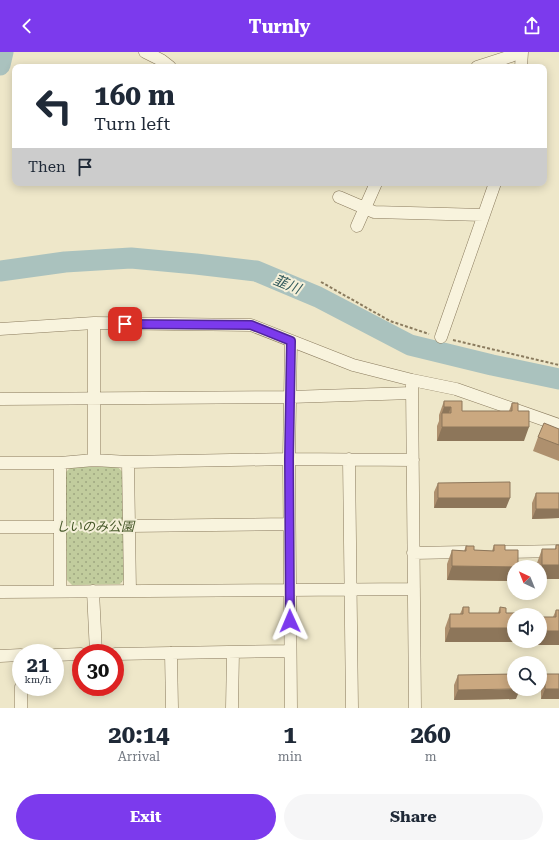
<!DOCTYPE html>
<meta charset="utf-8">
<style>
:root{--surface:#fff;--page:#f6f6f7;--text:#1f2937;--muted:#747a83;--accent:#7c3aed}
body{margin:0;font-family:"Roboto Serif","Noto Sans JP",serif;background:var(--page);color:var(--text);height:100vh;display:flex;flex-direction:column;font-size:15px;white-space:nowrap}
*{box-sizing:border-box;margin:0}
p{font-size:13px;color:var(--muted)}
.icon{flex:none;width:22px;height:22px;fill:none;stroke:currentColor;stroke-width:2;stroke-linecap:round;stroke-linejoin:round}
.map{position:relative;height:656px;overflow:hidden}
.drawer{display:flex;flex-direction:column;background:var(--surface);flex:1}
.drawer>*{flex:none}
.guide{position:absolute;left:12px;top:12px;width:535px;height:122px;border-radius:8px;box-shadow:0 2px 10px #0003;background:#fff;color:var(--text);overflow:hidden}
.needle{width:26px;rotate:317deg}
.buttons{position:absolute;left:507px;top:508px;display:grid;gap:8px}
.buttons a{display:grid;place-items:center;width:40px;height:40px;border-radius:50%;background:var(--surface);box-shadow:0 2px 10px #0003;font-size:20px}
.speed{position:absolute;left:12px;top:592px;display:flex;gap:8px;font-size:20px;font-weight:700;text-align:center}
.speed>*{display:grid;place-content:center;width:52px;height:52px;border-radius:50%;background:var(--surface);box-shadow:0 2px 10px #0003;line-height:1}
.speed small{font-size:10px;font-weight:400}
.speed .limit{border:6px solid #d22;background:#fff;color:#111}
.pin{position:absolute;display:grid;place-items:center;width:34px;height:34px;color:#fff;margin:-17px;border-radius:8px;box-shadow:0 2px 6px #0006}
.me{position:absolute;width:44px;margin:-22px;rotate:359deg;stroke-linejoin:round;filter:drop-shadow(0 0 3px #0008)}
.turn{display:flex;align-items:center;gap:14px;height:84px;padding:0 16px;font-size:18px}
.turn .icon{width:52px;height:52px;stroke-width:2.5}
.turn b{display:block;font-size:28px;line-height:34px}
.then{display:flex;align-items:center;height:38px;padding:0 16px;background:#0003;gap:8px;font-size:15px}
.eta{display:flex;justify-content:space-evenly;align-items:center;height:68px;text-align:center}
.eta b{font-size:24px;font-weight:700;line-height:28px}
.cta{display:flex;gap:8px;margin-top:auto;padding:8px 16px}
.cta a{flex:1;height:46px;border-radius:24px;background:var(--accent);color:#fff;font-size:16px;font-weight:700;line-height:46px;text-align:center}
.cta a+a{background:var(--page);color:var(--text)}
header{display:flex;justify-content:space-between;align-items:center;height:52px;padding:0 16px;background:var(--accent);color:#fff;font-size:18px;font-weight:700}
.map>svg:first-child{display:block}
.park{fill:url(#park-dots)}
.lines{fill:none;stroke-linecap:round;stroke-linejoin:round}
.river{stroke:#aac2be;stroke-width:21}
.street-casing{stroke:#8a7b5e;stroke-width:13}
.path{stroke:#8a7b5e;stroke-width:2;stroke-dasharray:3 2;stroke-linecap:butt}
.street{stroke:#f8f3dd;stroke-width:12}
.wall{fill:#ae906e}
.shaded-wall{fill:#8d765a}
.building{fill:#caa880;stroke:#8d765a}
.route-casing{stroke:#51269a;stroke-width:10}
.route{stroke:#7c3aed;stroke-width:7}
.labels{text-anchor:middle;stroke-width:4;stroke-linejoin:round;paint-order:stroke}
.park-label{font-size:13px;font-style:italic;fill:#455728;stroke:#f5f0d9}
.water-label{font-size:14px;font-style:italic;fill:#31585a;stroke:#f5f0d9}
</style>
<header><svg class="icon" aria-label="back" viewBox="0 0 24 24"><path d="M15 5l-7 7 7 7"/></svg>Turnly<svg class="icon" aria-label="share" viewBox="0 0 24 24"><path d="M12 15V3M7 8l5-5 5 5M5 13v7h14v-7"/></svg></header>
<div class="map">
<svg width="559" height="656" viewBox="0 0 559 656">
<defs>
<pattern id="park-dots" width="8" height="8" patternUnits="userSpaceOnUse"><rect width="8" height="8" fill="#c1cc9d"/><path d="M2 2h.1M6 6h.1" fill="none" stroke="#9ea680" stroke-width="1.8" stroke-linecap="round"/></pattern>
</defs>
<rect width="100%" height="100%" fill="#eee7c9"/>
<!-- park -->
<path class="park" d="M 71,415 L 118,415 L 124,422 L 124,527 L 120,532 L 72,533 L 67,528 L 65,421 Z"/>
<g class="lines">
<!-- river -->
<path class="river" d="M 0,13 L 3,0
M 0,219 L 65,210 L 131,206 L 196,212 L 256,219 L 318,245 L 410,293 L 492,313 L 559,327"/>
<defs>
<path id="street" d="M 145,0 L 161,8 L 170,15
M 477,15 L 511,4 L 518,0
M 521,15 L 522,0
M 339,145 L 374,160 L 483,163
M 357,174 L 376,131
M 0,277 L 94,271 L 251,273 L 353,313 L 412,328 L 456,337 L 559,373
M 441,285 L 495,131
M 412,333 L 415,656
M 0,347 L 290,345 L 412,341
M 349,407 L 352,656
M 94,408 L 94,271
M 128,410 L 130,539
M 0,411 L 60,411 L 94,408 L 128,410 L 289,407 L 413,408
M 60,411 L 60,539
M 129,474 L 289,472
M 0,475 L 60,475
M 503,500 L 559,499
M 413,501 L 466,500
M 93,539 L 96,601
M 0,540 L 414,537
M 171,601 L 172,656
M 115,602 L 290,599
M 55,603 L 81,602
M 0,604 L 21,603
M 21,656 L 21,635
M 232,656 L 233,600
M 291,656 L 289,407 L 291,289"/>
</defs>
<!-- street casing -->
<use href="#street" class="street-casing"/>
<!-- path -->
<path class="path" d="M 321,230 L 390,269 L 429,282
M 453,288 L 559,313"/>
<!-- street -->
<use href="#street" class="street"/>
</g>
<!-- wall -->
<path class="wall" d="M 444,349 L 462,359 L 509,359 L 512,351 L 518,359 L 524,389 L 437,389 L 437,374 L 439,369 L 439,363 Z
M 559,377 L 559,409 L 533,399 L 538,385 Z
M 438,431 L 506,456 L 434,456 L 434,440 Z
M 536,441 L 559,441 L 559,466 L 532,467 L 532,451 Z
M 494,493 L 505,498 L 514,515 L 513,529 L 447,528 L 447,512 L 452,498 L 464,499 L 466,494 L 474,498 L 492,499 Z
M 556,493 L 559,527 L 540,527 L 540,515 L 537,515 L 537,511 L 542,497 L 555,497 Z
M 463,555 L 469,561 L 498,561 L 500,555 L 506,561 L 514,589 L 517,589 L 516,590 L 445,590 L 445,576 L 450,562 L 460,562 Z
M 556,558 L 559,558 L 559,593 L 537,593 L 537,589 L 540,589 L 540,572 L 543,565 L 553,565 Z
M 545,622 L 559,622 L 559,647 L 541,647 L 541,632 Z
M 458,623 L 516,647 L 454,648 L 454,633 Z"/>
<!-- shaded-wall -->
<path class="shaded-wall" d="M 444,355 L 451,355 L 446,369 L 442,361 L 439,369 Z
M 442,375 L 529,375 L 524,389 L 437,389 Z
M 438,446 L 510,446 L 506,456 L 434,456 Z
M 536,457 L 559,457 L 559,466 L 532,467 Z
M 542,513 L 559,513 L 559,527 L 540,527 L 540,519 Z
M 452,514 L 514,515 L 514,525 L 513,529 L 447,528 Z
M 450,576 L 514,576 L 514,589 L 517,589 L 516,590 L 445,590 Z
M 542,579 L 559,579 L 559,593 L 537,593 L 539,589 L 540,589 L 540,585 Z
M 520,637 L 516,647 L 454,648 L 458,638 Z
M 545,637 L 559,637 L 559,647 L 541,647 Z"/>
<!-- building -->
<path class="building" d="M 444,349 L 462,349 L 462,359 L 512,359 L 512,351 L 518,351 L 518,359 L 529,359 L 529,375 L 442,375 L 442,361 L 451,361 L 451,355 L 444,355 Z
M 544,371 L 559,377 L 559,393 L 538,385 Z
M 510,430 L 510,446 L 438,446 L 438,431 Z
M 536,441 L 559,441 L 559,457 L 536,457 Z
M 494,493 L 505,493 L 505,498 L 518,498 L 518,515 L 452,514 L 452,498 L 466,499 L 466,494 L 474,494 L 474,498 L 494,499 Z
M 556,493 L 559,493 L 559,513 L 542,513 L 542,497 L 556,497 Z
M 463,555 L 469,555 L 469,561 L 500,561 L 500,555 L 506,556 L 506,561 L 522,561 L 522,563 L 514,563 L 514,576 L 450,576 L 450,562 L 463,562 Z
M 556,558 L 559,558 L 559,579 L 542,579 L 543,565 L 556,565 Z
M 514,622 L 514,637 L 458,638 L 458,623 Z
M 545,622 L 559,622 L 559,637 L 545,637 Z"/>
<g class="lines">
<defs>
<path id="route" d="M 125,272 L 251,273 L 291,289 L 289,407 L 290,569"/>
</defs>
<!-- route casing -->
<use href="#route" class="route-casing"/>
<!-- route -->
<use href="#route" class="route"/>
</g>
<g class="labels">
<!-- park labels -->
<g class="park-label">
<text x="95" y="479">しいのみ公園</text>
</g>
<!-- water labels -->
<g class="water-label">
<text transform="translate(287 232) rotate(22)" y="5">韮川</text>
</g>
</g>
</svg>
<div class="buttons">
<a><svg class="needle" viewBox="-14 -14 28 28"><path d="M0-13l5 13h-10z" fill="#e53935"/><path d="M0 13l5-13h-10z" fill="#747a83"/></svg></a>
<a><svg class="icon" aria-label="sound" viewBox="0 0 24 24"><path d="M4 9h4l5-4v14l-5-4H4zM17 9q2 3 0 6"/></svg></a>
<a><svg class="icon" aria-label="search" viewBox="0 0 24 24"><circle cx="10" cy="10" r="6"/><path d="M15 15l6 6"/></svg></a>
</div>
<div class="speed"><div>21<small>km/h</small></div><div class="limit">30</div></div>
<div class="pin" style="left:125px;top:272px;background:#d93025"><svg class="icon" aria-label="arrive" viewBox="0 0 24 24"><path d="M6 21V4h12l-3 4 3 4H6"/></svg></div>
<svg class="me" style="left:290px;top:569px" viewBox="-20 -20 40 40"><path d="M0-17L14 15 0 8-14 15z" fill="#7c3aed" stroke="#fff" stroke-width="4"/></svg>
<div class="guide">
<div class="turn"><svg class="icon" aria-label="left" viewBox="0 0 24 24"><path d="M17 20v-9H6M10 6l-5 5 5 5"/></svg><div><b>160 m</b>Turn left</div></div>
<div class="then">Then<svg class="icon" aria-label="arrive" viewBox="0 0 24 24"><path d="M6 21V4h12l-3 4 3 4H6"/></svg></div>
</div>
</div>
<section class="drawer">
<div class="eta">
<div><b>20:14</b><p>Arrival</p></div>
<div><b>1</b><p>min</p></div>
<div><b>260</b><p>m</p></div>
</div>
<div class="cta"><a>Exit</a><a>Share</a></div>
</section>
